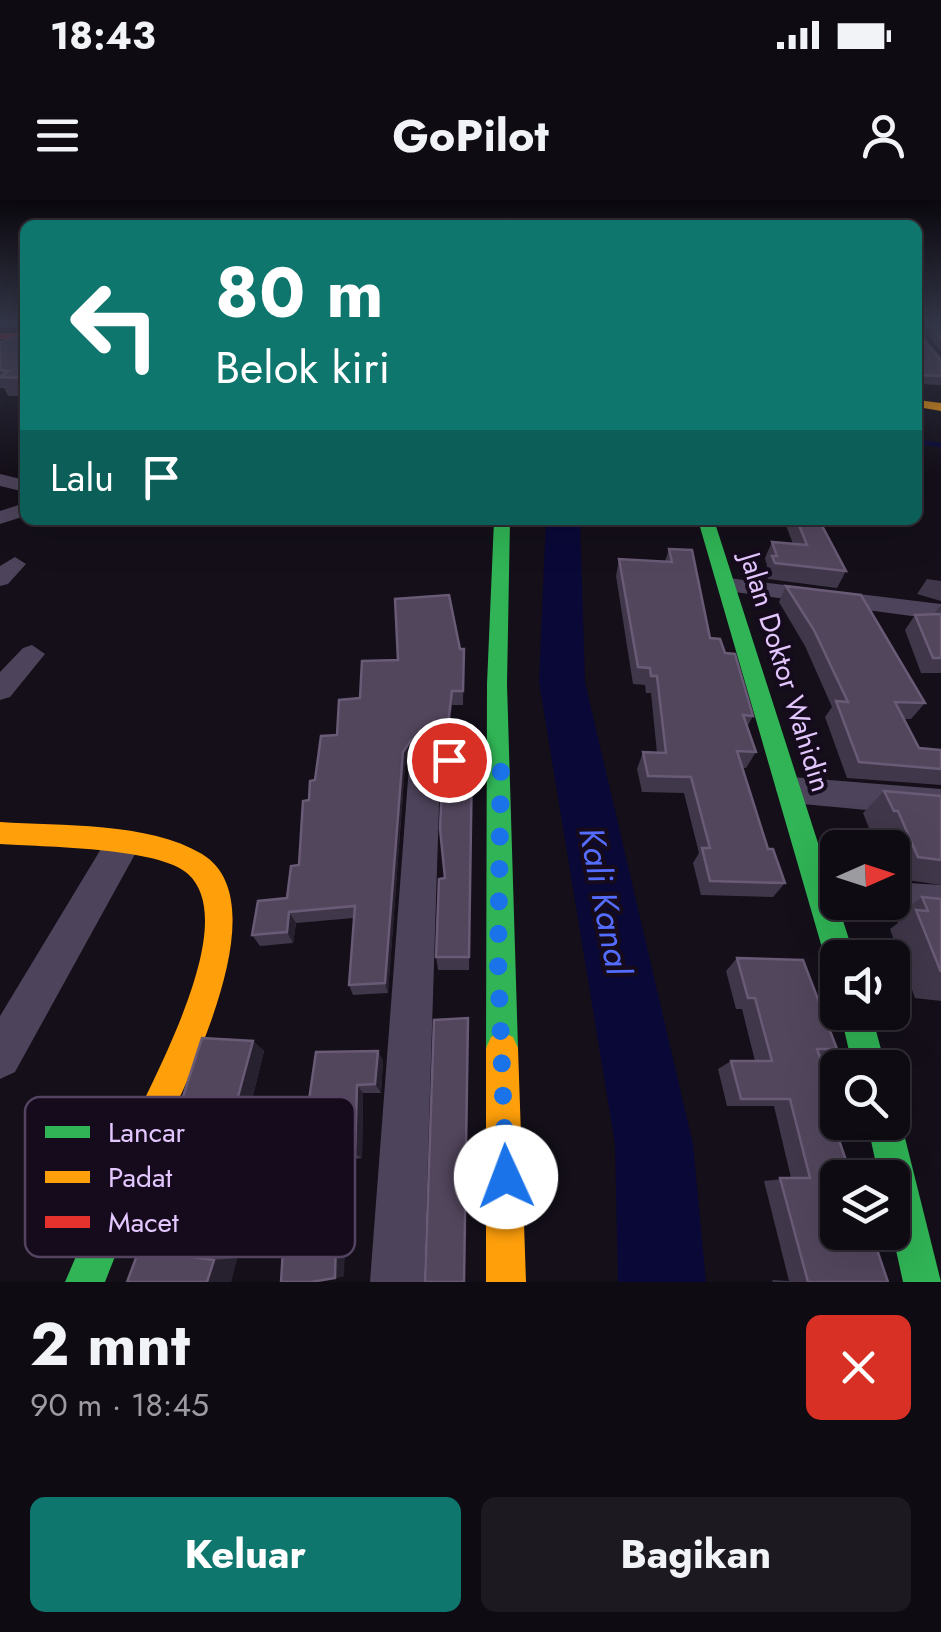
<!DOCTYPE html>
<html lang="id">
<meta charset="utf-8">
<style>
:root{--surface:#0f0b13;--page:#1d1921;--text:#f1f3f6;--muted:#9b9ba0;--line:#2f2b33;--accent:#0f766e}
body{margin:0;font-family:Jost,sans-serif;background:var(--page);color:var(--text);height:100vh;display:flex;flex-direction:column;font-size:38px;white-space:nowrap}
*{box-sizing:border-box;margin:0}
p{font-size:32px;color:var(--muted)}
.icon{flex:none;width:55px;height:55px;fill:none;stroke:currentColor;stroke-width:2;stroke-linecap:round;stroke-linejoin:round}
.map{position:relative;height:1082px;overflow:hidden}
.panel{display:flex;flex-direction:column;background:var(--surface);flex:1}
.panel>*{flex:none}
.guide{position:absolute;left:20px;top:20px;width:902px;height:305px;border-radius:15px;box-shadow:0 10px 40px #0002,0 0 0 2px var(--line);background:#0f766e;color:#fff;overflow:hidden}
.needle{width:65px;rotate:87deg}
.buttons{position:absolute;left:820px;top:630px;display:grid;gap:20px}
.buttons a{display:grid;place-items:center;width:90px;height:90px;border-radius:15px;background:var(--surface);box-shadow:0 10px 40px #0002,0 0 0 2px var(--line);font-size:50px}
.pin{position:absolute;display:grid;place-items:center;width:85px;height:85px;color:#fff;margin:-42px;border:5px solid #fff;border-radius:50%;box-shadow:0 2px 10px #0007}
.me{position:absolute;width:110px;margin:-55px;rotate:358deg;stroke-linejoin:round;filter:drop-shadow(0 0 8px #0008)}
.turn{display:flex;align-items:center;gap:35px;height:210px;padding:0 30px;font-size:45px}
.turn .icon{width:130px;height:130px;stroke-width:2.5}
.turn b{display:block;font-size:70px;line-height:85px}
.then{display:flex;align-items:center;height:95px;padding:0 30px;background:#0003;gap:20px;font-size:38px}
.round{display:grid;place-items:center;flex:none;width:105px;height:105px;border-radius:15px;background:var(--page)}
.headline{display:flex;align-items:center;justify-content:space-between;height:170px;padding:0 30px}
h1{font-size:60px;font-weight:700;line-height:75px}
.button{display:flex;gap:20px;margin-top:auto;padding:20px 30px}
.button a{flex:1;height:115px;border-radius:15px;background:var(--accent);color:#fff;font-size:40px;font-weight:700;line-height:115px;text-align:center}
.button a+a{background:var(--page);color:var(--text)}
.status{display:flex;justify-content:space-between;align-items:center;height:70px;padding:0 50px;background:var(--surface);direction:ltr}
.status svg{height:28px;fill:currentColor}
header{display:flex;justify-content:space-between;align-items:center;height:130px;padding:0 30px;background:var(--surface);font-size:45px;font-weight:700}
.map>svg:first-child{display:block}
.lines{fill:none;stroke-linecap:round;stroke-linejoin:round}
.stream{stroke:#0a0837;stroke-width:5}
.river{fill:#0a0837;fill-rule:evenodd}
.street{fill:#4d435a;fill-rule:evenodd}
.fast{fill:#30b455;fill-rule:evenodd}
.slow{fill:#ff9f0a;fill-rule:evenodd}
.jam{fill:#e5322d;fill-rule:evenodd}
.wall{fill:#40374a}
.shaded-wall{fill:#27202e}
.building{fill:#52465d;stroke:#695a76;stroke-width:2.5}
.route{stroke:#1a73e8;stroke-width:18;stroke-dasharray:0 32.4}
.labels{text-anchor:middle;stroke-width:8;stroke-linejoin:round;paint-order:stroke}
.street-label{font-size:28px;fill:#e4c7ff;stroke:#150b1d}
.near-water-label{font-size:35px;font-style:italic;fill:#556dff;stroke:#150b1d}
.key{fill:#150b1d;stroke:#534361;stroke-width:2.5}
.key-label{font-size:28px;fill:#e4c7ff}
</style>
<div class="status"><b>18:43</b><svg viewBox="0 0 49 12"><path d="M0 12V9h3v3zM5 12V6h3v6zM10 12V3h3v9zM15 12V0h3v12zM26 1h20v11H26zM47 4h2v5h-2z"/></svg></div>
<header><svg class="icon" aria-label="menu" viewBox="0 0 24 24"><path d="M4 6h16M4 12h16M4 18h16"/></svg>GoPilot<svg class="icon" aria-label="person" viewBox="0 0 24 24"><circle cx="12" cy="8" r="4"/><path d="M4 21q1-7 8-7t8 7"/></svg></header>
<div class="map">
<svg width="941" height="1082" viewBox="0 0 941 1082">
<rect width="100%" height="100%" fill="#140f19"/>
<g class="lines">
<!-- stream -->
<path class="stream" d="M 918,242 L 941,245"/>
<!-- river -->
<path class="river" d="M 546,320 L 580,320 L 585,482 L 693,944 L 706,1082 L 618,1082 L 615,944 L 539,482 Z"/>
<!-- street -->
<path class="street" d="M 918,129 L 941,157 L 941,171 L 918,142 Z
M 0,274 L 25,280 L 25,292 L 0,286 Z
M 25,303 L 25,316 L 0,324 L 0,311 Z
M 15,357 L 26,364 L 8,384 L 0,386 L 0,366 Z
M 728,378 L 941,404 L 941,420 L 720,390 L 720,380 Z
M 32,445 L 45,454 L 10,497 L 0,500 L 0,472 L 23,448 Z
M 483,547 L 494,550 L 498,559 L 494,568 L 440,574 L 424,1082 L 370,1082 L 409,566 L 414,557 L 433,550 Z
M 792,577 L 941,589 L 941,617 L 792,603 L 781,599 L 776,590 L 781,581 Z
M 122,630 L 134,634 L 139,645 L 134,656 L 15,872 L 0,879 L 0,816 L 110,634 Z
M 892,682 L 941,685 L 941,719 L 879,711 L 875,702 L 892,702 Z"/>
<!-- fast -->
<path class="fast" d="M 494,320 L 510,320 L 507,484 L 518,848 L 513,859 L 502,864 L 491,859 L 486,848 L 487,484 Z
M 698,320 L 714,320 L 855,758 L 838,758 L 838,772 L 830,768 L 825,758 Z
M 840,812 L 871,812 L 886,868 L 853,868 Z
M 892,908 L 901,922 L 941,1082 L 903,1082 L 892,1032 L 892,978 L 879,978 L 867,922 L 892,922 Z
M 147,914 L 159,919 L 164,931 L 105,1082 L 65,1082 L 135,919 Z"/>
<!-- slow -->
<path class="slow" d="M 918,200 L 941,203 L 941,211 L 918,207 Z
M 0,622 C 60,626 149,622 202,654 C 281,702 185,883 159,943 L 147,948 L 135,943 L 130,931 C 152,878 242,723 188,674 C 159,647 41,647 0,644 Z
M 502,832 L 513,837 L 518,848 L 526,1082 L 486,1082 L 486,848 L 491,837 Z"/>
<!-- jam -->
<path class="jam" d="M 0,133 L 25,133 L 25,139 L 0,139 Z"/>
</g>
<!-- wall -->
<path class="wall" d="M 0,123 L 25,123 L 25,196 L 8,196 L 4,188 L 0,188 L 0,140 L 1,142 L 20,135 L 20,127 L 0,127 Z
M 933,123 L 941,123 L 941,152 L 928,135 Z
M 918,126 L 919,136 L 941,161 L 941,185 L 918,184 Z
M 784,320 L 819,320 L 846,371 L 837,388 L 768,379 L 765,372 L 767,366 L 765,358 L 772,342 L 793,344 Z
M 669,349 L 710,438 L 725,453 L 753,516 L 747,527 L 756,552 L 746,568 L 743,568 L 768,649 L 785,683 L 773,697 L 701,695 L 693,663 L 699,653 L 684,593 L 642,592 L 637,569 L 643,552 L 657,553 L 651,493 L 646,493 L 645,485 L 633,484 L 616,376 L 619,359 L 665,361 Z
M 927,379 L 941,381 L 941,401 L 917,394 Z
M 786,386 L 925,503 L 911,519 L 903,519 L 919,548 L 941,550 L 941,585 L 847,578 L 825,517 L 832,507 L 805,446 L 779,402 Z
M 939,407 L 941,407 L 941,473 L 921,473 L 905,430 L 915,415 L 934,414 Z
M 464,449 L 463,505 L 452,505 L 447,546 L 413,553 L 405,566 L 388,793 L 353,795 L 349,785 L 354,718 L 296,723 L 293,743 L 260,746 L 252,735 L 287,698 L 299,665 L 309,600 L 315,580 L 337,535 L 360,498 L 398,460 Z
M 472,558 L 469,770 L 438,770 L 436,757 L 445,678 Z
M 884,591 L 941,596 L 941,685 L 893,678 L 892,648 L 881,648 L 876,633 L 871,633 L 863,613 Z
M 922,697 L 941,699 L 941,801 L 915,798 L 890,729 L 898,723 L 896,717 Z
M 737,758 L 837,849 L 820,857 L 835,899 L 826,902 L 888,1082 L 773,1082 L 772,1080 L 789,1081 L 764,981 L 791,978 L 774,906 L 727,906 L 718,869 L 731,861 L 755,861 L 742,809 L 736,809 L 726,771 Z
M 253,841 L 264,851 L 238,957 L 300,961 L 378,851 L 383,861 L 381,893 L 363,893 L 362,958 L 346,960 L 344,1076 L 335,1078 L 204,922 L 193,922 L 177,915 Z
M 169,1049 L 237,1058 L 231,1082 L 139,1050 Z"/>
<!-- shaded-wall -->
<path class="shaded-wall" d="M 452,491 L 452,505 L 447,546 L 413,553 L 405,566 L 388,793 L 385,783 L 403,552 L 411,540 Z
M 289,712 L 296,723 L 293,743 L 287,732 Z
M 253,841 L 264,851 L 237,961 L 222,956 Z
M 378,851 L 383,861 L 381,893 L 375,884 Z
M 357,885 L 363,893 L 362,958 L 355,954 Z
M 338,955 L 346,960 L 344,1076 L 335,1078 Z
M 237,1058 L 231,1082 L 207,1082 L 214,1060 Z"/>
<!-- building -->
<path class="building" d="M 20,123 L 25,123 L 25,178 L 0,177 L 8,171 L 0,170 L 0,142 L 20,135 Z
M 918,126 L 919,136 L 941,161 L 941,176 L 918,175 Z
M 932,127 L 941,128 L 941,139 Z
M 797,320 L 819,320 L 846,371 L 775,363 L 772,356 L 777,356 L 772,342 L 807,345 Z
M 669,349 L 692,350 L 710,438 L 720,439 L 725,453 L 735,454 L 753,516 L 743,515 L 756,552 L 737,551 L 768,649 L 773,649 L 785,683 L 710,681 L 702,648 L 710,648 L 691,577 L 648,576 L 643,552 L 666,553 L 657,476 L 651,476 L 650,468 L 638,467 L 619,359 L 672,362 Z
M 786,386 L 861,395 L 925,503 L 895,502 L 919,548 L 941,550 L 941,569 L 859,562 L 836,501 L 848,502 L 814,430 Z
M 449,395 L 460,449 L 464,449 L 463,491 L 452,491 L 447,532 L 411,540 L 403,552 L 385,783 L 349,785 L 355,706 L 289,712 L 287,732 L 252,735 L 258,701 L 287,698 L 291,666 L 299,665 L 303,601 L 309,600 L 310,581 L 315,580 L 321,536 L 337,535 L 339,500 L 360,498 L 362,461 L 398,460 L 395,399 Z
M 941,414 L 941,458 L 933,458 L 915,415 Z
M 472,558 L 469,757 L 436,757 L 439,679 L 445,678 L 440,629 L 443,560 Z
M 884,591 L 941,596 L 941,660 L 918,657 L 898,611 L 894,611 Z
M 922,697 L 941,699 L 941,772 L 916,710 L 928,711 Z
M 737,758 L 803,760 L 837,849 L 817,849 L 835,899 L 825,899 L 852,978 L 838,978 L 838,1032 L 871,1032 L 888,1082 L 808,1082 L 780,978 L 810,978 L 790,899 L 741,899 L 731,861 L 772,861 L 755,798 L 748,798 Z
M 468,818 L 464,1082 L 425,1082 L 434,820 Z
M 202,838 L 253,841 L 222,956 L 300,961 L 316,852 L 378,851 L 375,884 L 357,885 L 355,954 L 338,955 L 335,1078 L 311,1082 L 281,1082 L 285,1018 L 178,1012 L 206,917 L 177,915 Z
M 139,1050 L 214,1060 L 207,1082 L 127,1082 Z"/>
<!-- sky -->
<linearGradient id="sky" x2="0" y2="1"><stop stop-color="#0b080e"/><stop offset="0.45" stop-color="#343749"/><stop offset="1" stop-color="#343749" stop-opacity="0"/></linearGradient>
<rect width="941" height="275" fill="url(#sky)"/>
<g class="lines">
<!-- route -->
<path class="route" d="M 449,560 L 501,559 L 498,761 L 506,977"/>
</g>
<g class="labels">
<!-- street labels -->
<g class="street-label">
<text transform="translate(786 472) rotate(73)" y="10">Jalan Doktor Wahidin</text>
</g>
<!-- near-water labels -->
<g class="near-water-label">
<text transform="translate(605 701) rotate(79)" y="12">Kali Kanal</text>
</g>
</g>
<!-- legend -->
<rect x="25" y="897" width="330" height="160" rx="15" class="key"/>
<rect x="45" y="926" width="45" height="12" fill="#30b455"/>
<rect x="45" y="971" width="45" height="12" fill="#ff9f0a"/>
<rect x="45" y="1016" width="45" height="12" fill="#e5322d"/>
<g class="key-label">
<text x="108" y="942">Lancar</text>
<text x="108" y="987">Padat</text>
<text x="108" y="1032">Macet</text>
</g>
</svg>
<div class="buttons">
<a><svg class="needle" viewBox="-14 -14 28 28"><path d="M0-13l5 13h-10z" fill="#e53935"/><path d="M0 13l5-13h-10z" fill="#9b9ba0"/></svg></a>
<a><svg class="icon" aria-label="sound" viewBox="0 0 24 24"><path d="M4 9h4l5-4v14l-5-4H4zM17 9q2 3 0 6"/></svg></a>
<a><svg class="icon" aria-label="search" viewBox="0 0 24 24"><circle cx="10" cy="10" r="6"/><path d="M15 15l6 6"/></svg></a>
<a><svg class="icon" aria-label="layers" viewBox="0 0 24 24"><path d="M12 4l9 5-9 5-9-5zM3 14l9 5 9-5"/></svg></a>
</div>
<div class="pin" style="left:449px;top:560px;background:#d93025"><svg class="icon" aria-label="arrive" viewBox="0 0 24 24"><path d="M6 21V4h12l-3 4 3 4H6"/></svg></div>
<svg class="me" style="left:506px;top:977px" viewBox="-20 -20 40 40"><circle r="19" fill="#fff"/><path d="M0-13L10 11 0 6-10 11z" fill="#1a73e8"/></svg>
<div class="guide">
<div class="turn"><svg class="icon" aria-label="left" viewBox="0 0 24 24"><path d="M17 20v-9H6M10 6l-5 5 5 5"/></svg><div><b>80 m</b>Belok kiri</div></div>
<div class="then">Lalu<svg class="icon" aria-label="arrive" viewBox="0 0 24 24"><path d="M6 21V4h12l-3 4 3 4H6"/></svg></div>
</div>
</div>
<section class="panel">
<div class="headline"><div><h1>2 mnt</h1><p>90 m · 18:45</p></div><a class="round" style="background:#d93025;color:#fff"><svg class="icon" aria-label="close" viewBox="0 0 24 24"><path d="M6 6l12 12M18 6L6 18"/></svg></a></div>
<div class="button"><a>Keluar</a><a>Bagikan</a></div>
</section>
